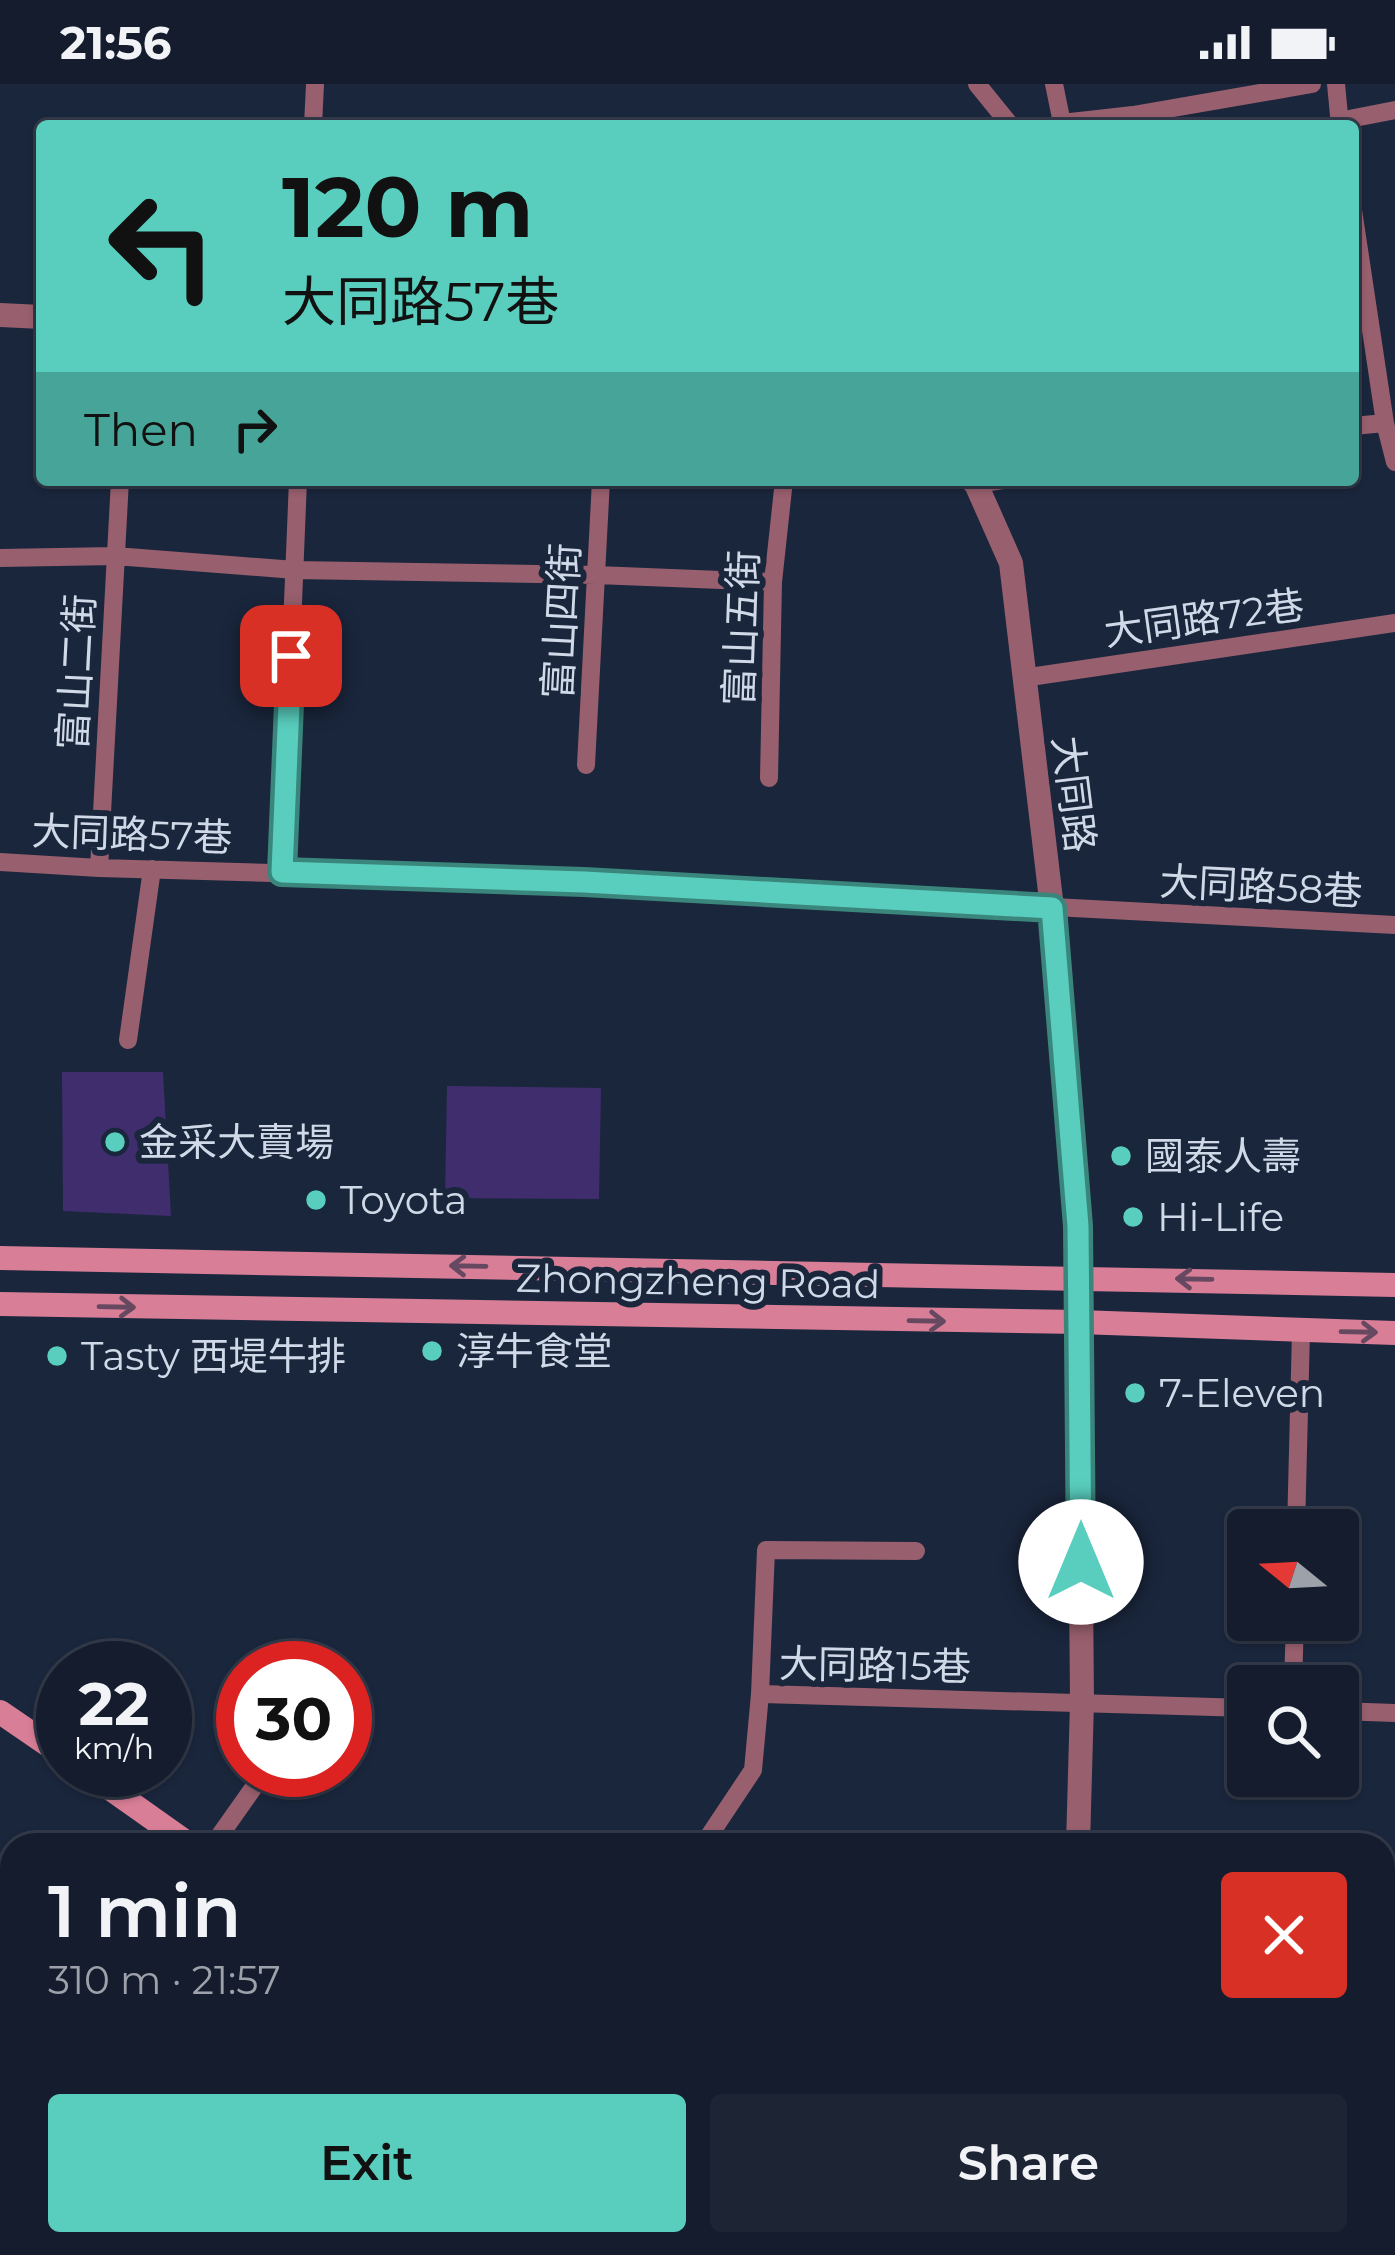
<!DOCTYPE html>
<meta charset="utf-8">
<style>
:root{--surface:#141c2d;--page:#1d2535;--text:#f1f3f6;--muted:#9da1aa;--line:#333a49;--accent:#59cebe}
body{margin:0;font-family:Montserrat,"Noto Sans TC",sans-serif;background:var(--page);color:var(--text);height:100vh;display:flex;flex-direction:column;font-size:45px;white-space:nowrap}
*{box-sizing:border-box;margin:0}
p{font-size:39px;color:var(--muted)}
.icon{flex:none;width:66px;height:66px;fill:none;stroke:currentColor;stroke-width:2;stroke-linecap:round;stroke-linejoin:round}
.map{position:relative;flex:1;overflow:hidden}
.sheet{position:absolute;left:0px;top:1749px;width:1395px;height:423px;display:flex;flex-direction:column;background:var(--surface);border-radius:36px 36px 0 0;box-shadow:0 3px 9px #0004,0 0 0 3px var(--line)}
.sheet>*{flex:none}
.banner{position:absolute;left:36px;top:36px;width:1323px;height:366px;border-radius:12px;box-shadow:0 3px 9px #0004,0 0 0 3px var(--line);background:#59cebe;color:#111;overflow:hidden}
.needle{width:78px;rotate:288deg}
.tools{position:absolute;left:1227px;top:1425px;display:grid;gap:24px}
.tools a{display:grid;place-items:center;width:132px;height:132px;border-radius:12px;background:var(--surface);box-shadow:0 3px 9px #0004,0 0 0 3px var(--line);font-size:60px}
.speed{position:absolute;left:36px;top:1557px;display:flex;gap:24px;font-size:60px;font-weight:700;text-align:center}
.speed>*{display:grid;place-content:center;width:156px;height:156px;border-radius:50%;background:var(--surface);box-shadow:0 3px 9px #0004,0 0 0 3px var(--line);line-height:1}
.speed small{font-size:30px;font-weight:400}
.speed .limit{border:18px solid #d22;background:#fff;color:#111}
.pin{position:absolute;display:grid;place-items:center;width:102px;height:102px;color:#fff;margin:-51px;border-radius:24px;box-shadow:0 6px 18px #0006}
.me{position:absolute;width:132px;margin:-66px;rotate:0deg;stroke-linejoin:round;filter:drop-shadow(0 0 9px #0008)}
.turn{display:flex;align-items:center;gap:42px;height:252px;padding:0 48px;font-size:54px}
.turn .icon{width:156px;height:156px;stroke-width:2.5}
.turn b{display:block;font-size:84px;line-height:102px}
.then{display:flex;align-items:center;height:114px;padding:0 48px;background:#0003;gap:24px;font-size:45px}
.round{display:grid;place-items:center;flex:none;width:126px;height:126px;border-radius:12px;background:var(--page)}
.summary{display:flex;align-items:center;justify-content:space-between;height:204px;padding:0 48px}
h1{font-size:72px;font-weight:600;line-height:90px}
.primary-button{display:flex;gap:24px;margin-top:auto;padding:24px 48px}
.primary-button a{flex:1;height:138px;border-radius:12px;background:var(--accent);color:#111;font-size:48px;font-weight:600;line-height:138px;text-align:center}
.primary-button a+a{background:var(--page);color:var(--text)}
.status{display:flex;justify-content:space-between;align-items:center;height:84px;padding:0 60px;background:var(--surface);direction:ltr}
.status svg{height:33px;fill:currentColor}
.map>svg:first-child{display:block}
.building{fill:#402d6e}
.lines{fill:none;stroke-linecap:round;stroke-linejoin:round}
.lane{stroke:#985f6e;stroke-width:18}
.street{stroke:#985f6e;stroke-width:24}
.secondary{stroke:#d87e97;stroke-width:24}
.oneway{stroke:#664960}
.route-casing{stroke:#3a867c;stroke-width:30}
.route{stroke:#59cebe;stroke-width:21}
.poi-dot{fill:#59cebe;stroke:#1a263c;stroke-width:4.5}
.labels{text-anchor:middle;stroke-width:12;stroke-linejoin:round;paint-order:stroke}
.street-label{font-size:39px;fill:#d0d9e7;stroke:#1a263c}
.poi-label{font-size:39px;fill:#d0d9e7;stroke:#1a263c;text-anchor:start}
</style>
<div class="status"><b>21:56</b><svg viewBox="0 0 49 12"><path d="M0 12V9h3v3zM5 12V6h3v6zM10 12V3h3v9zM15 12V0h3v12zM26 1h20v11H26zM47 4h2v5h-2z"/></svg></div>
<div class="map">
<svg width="1395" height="2171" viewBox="0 0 1395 2171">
<rect width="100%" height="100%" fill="#1a263c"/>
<!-- building -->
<path class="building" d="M 62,988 L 163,988 L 171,1132 L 63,1127 Z
M 447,1002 L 601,1004 L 599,1115 L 445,1114 Z"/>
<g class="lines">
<!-- lane -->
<path class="lane" d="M 977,0 L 1011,42
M 1054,0 L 1062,39
M 1336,0 L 1340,42
M 1339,37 L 1395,26
M 313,42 L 315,0
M 1056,42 L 1062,39 L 1133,31 L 1312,0
M 1353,126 L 1385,339 L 1395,378
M 1353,342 L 1385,339
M 976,400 L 1003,396
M 0,474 L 115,472 L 295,486 L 597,491 L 773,498
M 1023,594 L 1395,539
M 586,681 L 601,396
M 769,694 L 773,498 L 784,396
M 0,778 L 99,784 L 584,798 L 1395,841
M 99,784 L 120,396
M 282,788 L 298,396
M 128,956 L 152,785
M 1296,1446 L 1301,1247
M 1293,1602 L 1295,1536
M 760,1610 L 1248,1624
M 1338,1627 L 1395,1629
M 213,1761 L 266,1686
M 703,1761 L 753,1686 L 760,1610 L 766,1466 L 916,1467
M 247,2160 L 248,2171
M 543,2160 L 544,2171"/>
<!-- street -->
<path class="street" d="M 0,231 L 42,233
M 972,396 L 976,400 L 1011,479 L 1052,824 L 1078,1142 L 1082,1618 L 1078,1761
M 1061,2160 L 1061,2171
M 24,2171 L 53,2160"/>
<!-- secondary -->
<path class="secondary" d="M 0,1174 L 1395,1201
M 0,1220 L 1079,1238 L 1395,1249
M 0,1628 L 63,1671
M 84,1686 L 190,1761
M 1288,2160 L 1365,2171"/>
</g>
<!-- one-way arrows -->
<defs><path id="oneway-shaft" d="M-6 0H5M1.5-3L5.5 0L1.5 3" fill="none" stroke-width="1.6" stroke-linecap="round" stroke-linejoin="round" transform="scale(3)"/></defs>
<g class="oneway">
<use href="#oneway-shaft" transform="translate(468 1182) rotate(-179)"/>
<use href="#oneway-shaft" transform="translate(1194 1195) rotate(-179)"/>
<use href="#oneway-shaft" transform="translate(117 1223) rotate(1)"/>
<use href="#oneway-shaft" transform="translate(927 1237) rotate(1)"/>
<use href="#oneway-shaft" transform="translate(1359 1248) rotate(1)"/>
</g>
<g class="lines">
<defs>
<path id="route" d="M 291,572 L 282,788 L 584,798 L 1052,824 L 1078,1142 L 1081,1478"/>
</defs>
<!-- route casing -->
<use href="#route" class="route-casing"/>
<!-- route -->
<use href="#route" class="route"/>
</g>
<!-- markers -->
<g class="poi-dot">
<circle cx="115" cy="1058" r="12"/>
<circle cx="1121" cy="1072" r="12"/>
<circle cx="316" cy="1116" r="12"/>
<circle cx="1133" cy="1133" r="12"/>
<circle cx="432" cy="1267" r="12"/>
<circle cx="57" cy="1272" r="12"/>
<circle cx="1135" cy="1309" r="12"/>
</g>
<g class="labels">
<!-- street labels -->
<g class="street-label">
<text transform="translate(1204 534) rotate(-8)" y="14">大同路72巷</text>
<text transform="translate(561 537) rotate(-87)" y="14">富山四街</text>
<text transform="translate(741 544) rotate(-88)" y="14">富山五街</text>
<text transform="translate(76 588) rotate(-87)" y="14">富山二街</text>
<text transform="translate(1074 710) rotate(83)" y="14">大同路</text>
<text transform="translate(132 750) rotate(2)" y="14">大同路57巷</text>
<text transform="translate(1261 802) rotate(3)" y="14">大同路58巷</text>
<text transform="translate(698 1197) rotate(1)" y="14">Zhongzheng Road</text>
<text transform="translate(875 1581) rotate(1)" y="14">大同路15巷</text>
</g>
<!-- poi labels -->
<g class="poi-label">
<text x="139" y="1072">金采大賣場</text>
<text x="1145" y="1086">國泰人壽</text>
<text x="340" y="1130">Toyota</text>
<text x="1157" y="1147">Hi-Life</text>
<text x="456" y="1281">淳牛食堂</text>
<text x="81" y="1286">Tasty 西堤牛排</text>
<text x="1159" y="1323">7-Eleven</text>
</g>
</g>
</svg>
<div class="tools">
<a><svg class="needle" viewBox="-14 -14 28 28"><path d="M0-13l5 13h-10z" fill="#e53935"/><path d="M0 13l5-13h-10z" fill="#9da1aa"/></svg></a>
<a><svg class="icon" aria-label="search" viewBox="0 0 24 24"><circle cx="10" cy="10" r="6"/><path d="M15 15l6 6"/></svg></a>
</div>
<div class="speed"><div>22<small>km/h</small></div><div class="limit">30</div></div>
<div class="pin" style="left:291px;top:572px;background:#d93025"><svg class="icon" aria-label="arrive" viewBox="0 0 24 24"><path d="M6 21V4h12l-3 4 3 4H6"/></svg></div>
<svg class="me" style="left:1081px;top:1478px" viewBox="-20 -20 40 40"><circle r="19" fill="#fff"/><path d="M0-13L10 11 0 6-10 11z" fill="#59cebe"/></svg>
<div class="banner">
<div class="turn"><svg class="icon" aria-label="left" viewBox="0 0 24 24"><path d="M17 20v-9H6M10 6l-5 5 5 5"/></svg><div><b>120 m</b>大同路57巷</div></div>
<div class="then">Then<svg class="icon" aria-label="right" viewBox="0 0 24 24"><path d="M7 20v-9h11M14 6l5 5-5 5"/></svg></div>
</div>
<section class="sheet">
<div class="summary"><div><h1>1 min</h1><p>310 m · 21:57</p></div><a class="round" style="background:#d93025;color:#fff"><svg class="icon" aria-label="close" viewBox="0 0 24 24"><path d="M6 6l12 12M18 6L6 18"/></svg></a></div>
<div class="primary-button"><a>Exit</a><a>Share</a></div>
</section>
</div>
